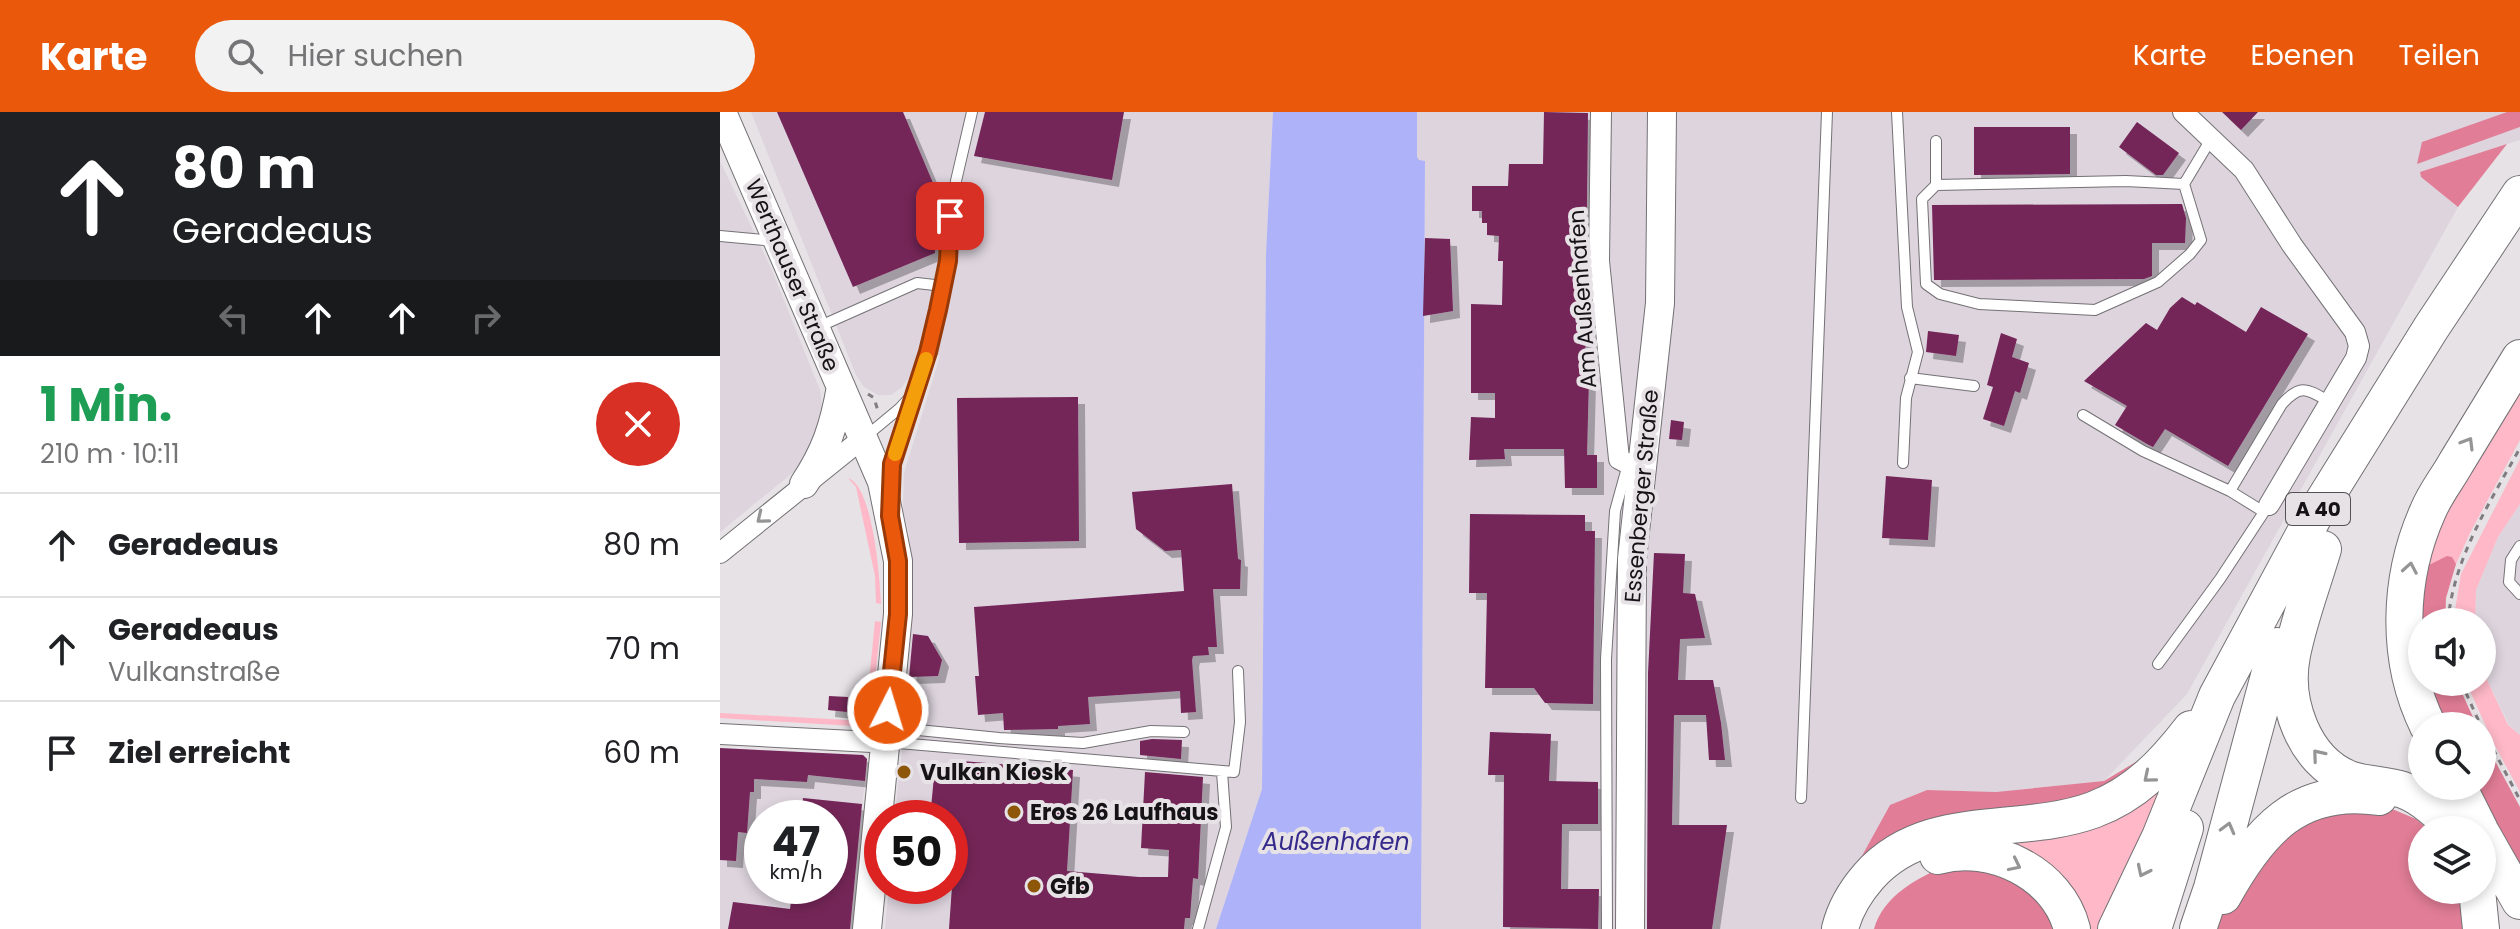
<!DOCTYPE html>
<html lang="de">
<meta charset="utf-8">
<style>
:root{--surface:#fff;--page:#f2f2f2;--text:#202124;--muted:#757577;--line:#e0e0e0;--accent:#ea580c}
body{margin:0;font-family:Poppins,sans-serif;background:var(--page);color:var(--text);height:100vh;display:flex;flex-direction:column;font-size:30px;white-space:nowrap}
*{box-sizing:border-box;margin:0}
p{font-size:26px;color:var(--muted)}
.icon{flex:none;width:44px;height:44px;fill:none;stroke:currentColor;stroke-width:2;stroke-linecap:round;stroke-linejoin:round}
.map{position:relative;flex:1;overflow:hidden}
.side{display:flex;flex-direction:column;background:var(--surface);width:720px}
.side>*{flex:none}
.banner{background:#202124;color:#fff;overflow:hidden}
.controls{position:absolute;left:1688px;top:496px;display:grid;gap:16px}
.controls a{display:grid;place-items:center;width:88px;height:88px;border-radius:50%;background:var(--surface);box-shadow:0 4px 12px #0003;font-size:40px}
.speed{position:absolute;left:24px;top:688px;display:flex;gap:16px;font-size:40px;font-weight:700;text-align:center}
.speed>*{display:grid;place-content:center;width:104px;height:104px;border-radius:50%;background:var(--surface);box-shadow:0 4px 12px #0003;line-height:1}
.speed small{font-size:20px;font-weight:400}
.speed .limit{border:12px solid #d22;background:#fff;color:#111}
.pin{position:absolute;display:grid;place-items:center;width:68px;height:68px;color:#fff;margin:-34px;border-radius:16px;box-shadow:0 4px 12px #0006}
.me{position:absolute;width:88px;margin:-44px;rotate:5deg;stroke-linejoin:round;filter:drop-shadow(0 0 6px #0008)}
.turn{display:flex;align-items:center;gap:28px;height:168px;padding:0 40px;font-size:36px}
.turn .icon{width:104px;height:104px;stroke-width:2.5}
.turn b{display:block;font-size:56px;line-height:68px}
.lanes{display:flex;align-items:center;height:76px;padding:0 40px;background:#0003;justify-content:center;gap:40px;direction:ltr}
.lanes .off{opacity:.35}
.round{display:grid;place-items:center;flex:none;width:84px;height:84px;border-radius:42px;background:var(--page)}
.head{display:flex;align-items:center;justify-content:space-between;height:136px;padding:0 40px}
h1{font-size:48px;font-weight:700;line-height:60px;color:#1e9e55}
ul{padding:0;list-style:none}
li{display:flex;align-items:center;gap:24px;height:104px;padding:0 40px;border-top:2px solid var(--line)}
li div{flex:1}
li b{display:block;font-size:30px}
li em{font-style:normal}
header{display:flex;align-items:center;gap:48px;box-sizing:border-box;height:112px;padding:0 40px;background:var(--accent);color:#fff}
header strong{font-size:38px}
nav{display:flex;gap:44px;margin-inline-start:auto;font-size:28px}
.search{width:560px;height:72px;background:var(--page);display:flex;align-items:center;gap:20px;box-sizing:border-box;padding:0 28px;border-radius:44px;color:var(--muted);font-size:30px}
main{display:flex;flex:1;min-height:0}
.map>svg:first-child{display:block}
.built{fill:#ddd4de;fill-rule:evenodd}
.green{fill:#feb8c7}
.forest{fill:#e17d96}
.water{fill:#aeb2f9}
.building{fill:#742559;filter:url(#shadow)}
.lines{fill:none;stroke-linecap:round;stroke-linejoin:round}
.lane-casing{stroke:#747174;stroke-width:12}
.street-casing{stroke:#747174;stroke-width:22}
.secondary-casing{stroke:#747174;stroke-width:30}
.highway-casing{stroke:#747174;stroke-width:38}
.path{stroke:#807d80;stroke-width:3;stroke-dasharray:6 6;stroke-linecap:butt}
.lane{stroke:#fff;stroke-width:10}
.street{stroke:#fff;stroke-width:20}
.secondary{stroke:#fff;stroke-width:28}
.highway{stroke:#fff;stroke-width:36}
.oneway{stroke:#969596}
.route-casing{stroke:#983908;stroke-width:20}
.route{stroke:#ea580c;stroke-width:14}
.slow{stroke:#f59e0b;stroke-width:14}
.poi-dot{fill:#8d5609;stroke:#e6e2e6;stroke-width:3}
.labels{text-anchor:middle;stroke-width:8;stroke-linejoin:round;paint-order:stroke}
.shield{fill:#e6e2e6;stroke:#545154;stroke-width:2}
.shield-label{font-size:20px;font-weight:bold;fill:#151315}
.street-label{font-size:22px;fill:#151315;stroke:#e6e2e6}
.poi-label{font-size:22px;font-weight:bold;fill:#151315;stroke:#e6e2e6;text-anchor:start}
.water-label{font-size:24px;font-style:italic;fill:#36298c;stroke:#e6e2e6}
</style>
<header>
<strong>Karte</strong>
<div class="search"><svg class="icon" aria-label="search" viewBox="0 0 24 24"><circle cx="10" cy="10" r="6"/><path d="M15 15l6 6"/></svg>Hier suchen</div>
<nav><a>Karte</a><a>Ebenen</a><a>Teilen</a></nav>
</header>
<main>
<section class="side">
<div class="banner">
<div class="turn"><svg class="icon" aria-label="ahead" viewBox="0 0 24 24"><path d="M12 20V5M6 11l6-6 6 6"/></svg><div><b>80 m</b>Geradeaus</div></div>
<div class="lanes"><svg class="icon off" aria-label="left" viewBox="0 0 24 24"><path d="M17 20v-9H6M10 6l-5 5 5 5"/></svg><svg class="icon" aria-label="ahead" viewBox="0 0 24 24"><path d="M12 20V5M6 11l6-6 6 6"/></svg><svg class="icon" aria-label="ahead" viewBox="0 0 24 24"><path d="M12 20V5M6 11l6-6 6 6"/></svg><svg class="icon off" aria-label="right" viewBox="0 0 24 24"><path d="M7 20v-9h11M14 6l5 5-5 5"/></svg></div>
</div>
<div class="head"><div><h1>1 Min.</h1><p>210 m · 10:11</p></div><a class="round" style="background:#d93025;color:#fff"><svg class="icon" aria-label="close" viewBox="0 0 24 24"><path d="M6 6l12 12M18 6L6 18"/></svg></a></div>
<ul>
<li><svg class="icon" aria-label="ahead" viewBox="0 0 24 24"><path d="M12 20V5M6 11l6-6 6 6"/></svg><div><b>Geradeaus</b></div><em>80 m</em></li>
<li><svg class="icon" aria-label="ahead" viewBox="0 0 24 24"><path d="M12 20V5M6 11l6-6 6 6"/></svg><div><b>Geradeaus</b><p>Vulkanstraße</p></div><em>70 m</em></li>
<li><svg class="icon" aria-label="arrive" viewBox="0 0 24 24"><path d="M6 21V4h12l-3 4 3 4H6"/></svg><div><b>Ziel erreicht</b></div><em>60 m</em></li>
</ul>
</section>
<div class="map">
<svg width="1800" height="817" viewBox="0 0 1800 817">
<defs>
<filter id="shadow"><feDropShadow dx="7" dy="7" stdDeviation="0" flood-color="#0004"/></filter>
</defs>
<rect width="100%" height="100%" fill="#e6e2e6"/>
<!-- built -->
<path class="built" d="M 31,0 L 553,0 L 546,142 L 542,677 L 496,817 L 165,817 L 169,774 L 230,774 L 230,706 L 174,706 L 184,624 L 191,502 L 189,421 L 183,399 L 184,361 L 220,244 L 199,237 L 191,262 L 182,275 L 171,283 L 158,283 L 144,275 L 136,263 Z
M 697,0 L 1787,0 L 1703,30 L 1698,51 L 1800,15 L 1800,28 L 1700,60 L 1701,65 L 1738,95 L 1467,582 L 1384,669 L 1276,680 L 1207,678 L 1170,693 L 1121,781 L 1108,817 L 701,817 L 705,49 L 699,49 L 697,45 Z
M 0,49 L 51,156 L 100,278 L 102,297 L 93,337 L 76,358 L 0,420 Z
M 1800,392 L 1800,623 L 1789,613 L 1762,557 L 1762,510 L 1755,510 L 1756,478 L 1778,425 Z
M 0,636 L 143,643 L 147,647 L 130,817 L 0,817 ZM 42,706 L 110,706 L 110,774 L 42,774 Z"/>
<!-- green -->
<path class="green" d="M 1800,273 L 1800,328 L 1750,421 L 1733,459 L 1701,457 L 1716,411 Z
M 1800,347 L 1800,392 L 1778,425 L 1756,478 L 1755,510 L 1733,510 L 1741,462 Z
M 128,366 C 153,374 160,467 161,492 L 156,491 L 155,464 L 136,375 Z
M 155,509 L 161,510 L 150,615 L 0,606 L 0,601 L 145,609 Z
M 1762,557 L 1788,613 L 1800,623 L 1800,680 L 1773,630 L 1746,570 L 1762,570 Z
M 1461,649 L 1380,817 L 1362,817 L 1321,758 L 1180,745 Z"/>
<!-- forest -->
<path class="forest" d="M 1787,0 L 1800,0 L 1800,15 L 1697,52 L 1702,30 Z
M 1787,32 L 1738,95 L 1701,65 L 1700,60 Z
M 1727,444 L 1732,445 L 1736,452 L 1726,486 L 1725,510 L 1702,510 L 1702,570 L 1737,570 L 1757,614 L 1715,614 L 1693,548 L 1701,457 Z
M 1762,625 L 1800,695 L 1800,774 L 1745,674 L 1762,674 Z
M 1456,626 L 1383,682 L 1138,751 L 1170,693 L 1207,678 L 1276,680 L 1384,669 Z
M 1665,694 L 1696,707 L 1709,718 L 1702,718 L 1702,778 L 1748,778 L 1752,817 L 1494,817 L 1520,767 L 1591,698 Z
M 1228,753 L 1260,753 L 1315,780 L 1339,817 L 1154,817 C 1164,783 1197,766 1228,753 Z"/>
<!-- water -->
<path class="water" d="M 553,0 L 697,0 L 697,45 L 699,48 L 705,49 L 701,817 L 496,817 L 542,677 L 546,142 Z"/>
<!-- building -->
<path class="building" d="M 57,0 L 183,0 L 216,78 L 215,141 L 133,175 Z
M 265,0 L 404,0 L 392,68 L 254,44 Z
M 824,0 L 868,1 L 865,264 L 869,264 L 867,343 L 877,343 L 877,376 L 845,376 L 844,337 L 784,337 L 785,347 L 749,348 L 751,305 L 775,306 L 775,281 L 751,281 L 751,192 L 782,193 L 783,149 L 778,149 L 779,124 L 767,123 L 767,111 L 762,111 L 762,99 L 752,99 L 752,74 L 788,74 L 789,52 L 823,52 Z
M 1502,0 L 1538,0 L 1521,18 Z
M 1417,10 L 1459,41 L 1443,63 L 1436,63 L 1399,35 Z
M 1254,15 L 1350,15 L 1350,62 L 1254,63 Z
M 1462,92 L 1466,106 L 1465,131 L 1432,131 L 1432,164 L 1424,167 L 1214,168 L 1212,93 Z
M 705,126 L 730,127 L 733,199 L 703,204 Z
M 1462,185 L 1475,193 L 1477,190 L 1526,220 L 1541,195 L 1588,222 L 1508,354 L 1445,317 L 1433,335 L 1427,332 L 1395,313 L 1407,294 L 1364,269 L 1426,211 L 1437,218 L 1450,196 Z
M 1208,219 L 1239,223 L 1236,244 L 1206,240 Z
M 1281,221 L 1297,227 L 1292,245 L 1309,251 L 1300,281 L 1295,279 L 1284,314 L 1263,307 L 1273,275 L 1267,273 Z
M 358,285 L 359,429 L 239,431 L 237,286 Z
M 951,308 L 964,310 L 962,328 L 949,327 Z
M 1166,364 L 1212,368 L 1208,428 L 1162,426 Z
M 512,372 L 518,447 L 521,448 L 520,477 L 493,477 L 497,535 L 488,535 L 489,543 L 473,544 L 472,548 L 476,600 L 461,601 L 460,579 L 368,585 L 370,612 L 338,614 L 338,617 L 284,618 L 283,601 L 258,603 L 255,564 L 259,564 L 254,495 L 464,479 L 461,438 L 445,439 L 416,417 L 412,380 Z
M 750,402 L 865,403 L 865,419 L 875,419 L 873,592 L 825,591 L 814,576 L 765,576 L 767,481 L 749,481 Z
M 934,441 L 965,442 L 963,481 L 975,482 L 985,526 L 960,527 L 958,568 L 993,568 L 1001,611 L 1005,648 L 989,648 L 986,603 L 954,603 L 952,713 L 1007,713 L 992,817 L 927,817 L 928,561 Z
M 193,522 L 208,524 L 222,548 L 218,564 L 189,565 Z
M 109,584 L 128,585 L 127,600 L 108,598 Z
M 770,620 L 831,622 L 829,669 L 878,670 L 878,712 L 842,712 L 841,777 L 879,777 L 878,817 L 783,815 L 784,663 L 768,663 Z
M 432,627 L 462,628 L 461,647 L 420,643 L 420,629 Z
M 0,636 L 143,643 L 147,647 L 145,669 L 88,663 L 87,670 L 34,667 L 34,680 L 30,680 L 27,721 L 18,720 L 16,749 L 0,748 Z
M 242,649 L 353,658 L 347,759 L 419,765 L 448,765 L 449,738 L 421,736 L 425,660 L 483,665 L 478,767 L 473,766 L 470,806 L 465,806 L 464,817 L 229,817 L 236,717 L 230,716 L 230,706 L 210,706 L 215,654 L 242,657 Z
M 83,686 L 142,692 L 130,817 L 8,817 L 13,790 L 70,797 L 72,781 L 90,782 L 91,774 L 110,774 L 110,706 L 81,706 Z"/>
<g class="lines">
<defs>
<path id="lane" d="M 1177,0 L 1187,195 L 1198,240 L 1186,286 L 1183,351
M 1216,29 L 1216,73 L 1406,69 L 1464,72 L 1491,27
M 1216,73 L 1202,87 L 1206,172 L 1220,182 L 1259,192 L 1375,198 L 1438,170 L 1470,142 L 1481,128 L 1464,72
M 0,124 L 54,129
M 98,215 L 197,171 L 223,174
M 1190,266 L 1254,274
M 1363,303 L 1423,339 L 1510,379
M 145,325 L 180,296 L 193,282
M 172,371 L 172,352 L 208,240 L 218,198 L 228,149 L 236,69 L 252,0
M 1549,393 L 1544,400 L 1510,379 L 1562,292 C 1581,271 1587,277 1610,290
M 1800,434 L 1791,448 L 1789,470 L 1800,482
M 1438,552 L 1500,467 L 1544,400
M 168,615 L 279,626 L 363,631 L 431,619 L 464,620
M 167,630 L 514,660 L 520,610 L 518,559
M 1081,686 L 1107,0
M 478,817 L 506,715 L 502,660
M 887,817 L 886,547 L 895,399 L 908,352"/>
<path id="street" d="M 881,0 L 879,149 L 899,347 L 920,358
M 1463,0 L 1524,58 L 1572,133 L 1635,220 L 1639,234 L 1636,246 L 1549,393
M 0,441 L 143,326
M 0,622 L 152,630"/>
<path id="secondary" d="M 2,0 L 162,370 L 178,449 L 178,502 L 147,817
M 84,372 C 106,339 114,314 121,275
M 910,817 L 912,447 L 940,191 L 942,0"/>
<path id="highway" d="M 1603,437 C 1593,471 1579,507 1572,543 C 1563,589 1583,648 1629,667 C 1646,673 1665,672 1683,678 C 1703,685 1721,703 1736,718
M 1708,614 C 1675,547 1678,466 1708,399 C 1715,382 1727,367 1736,351 C 1757,316 1779,281 1800,246
M 1738,674 L 1760,718
M 1762,722 L 1800,789
M 1218,744 C 1271,729 1338,761 1352,817
M 1757,778 L 1761,817
M 1503,784 C 1539,719 1578,673 1659,685
M 1120,817 C 1125,796 1135,780 1149,764 C 1207,699 1299,725 1373,698 C 1416,682 1444,652 1471,617
M 1396,817 L 1440,725 L 1497,584 L 1594,404 L 1711,216 L 1800,82
M 1433,817 L 1465,716
M 1478,817 L 1492,776 L 1557,534"/>
</defs>
<!-- lane casing -->
<use href="#lane" class="lane-casing"/>
<!-- street casing -->
<use href="#street" class="street-casing"/>
<!-- secondary casing -->
<use href="#secondary" class="secondary-casing"/>
<!-- highway casing -->
<use href="#highway" class="highway-casing"/>
<!-- path -->
<path class="path" d="M 148,282 L 154,286 L 158,299
M 1728,510 C 1733,447 1770,390 1800,336
M 1741,570 L 1761,614
M 1762,616 L 1800,688"/>
<!-- lane -->
<use href="#lane" class="lane"/>
<!-- street -->
<use href="#street" class="street"/>
<!-- secondary -->
<use href="#secondary" class="secondary"/>
<!-- highway -->
<use href="#highway" class="highway"/>
</g>
<!-- one-way arrows -->
<defs><path id="oneway-chevron" d="M-2-3.5L2.5 0L-2 3.5" fill="none" stroke-width="1.6" stroke-linecap="round" stroke-linejoin="round" transform="scale(2)"/></defs>
<g class="oneway">
<use href="#oneway-chevron" transform="translate(1748 331) rotate(-59)"/>
<use href="#oneway-chevron" transform="translate(42 406) rotate(141)"/>
<use href="#oneway-chevron" transform="translate(1690 456) rotate(-80)"/>
<use href="#oneway-chevron" transform="translate(1598 643) rotate(-130)"/>
<use href="#oneway-chevron" transform="translate(1429 665) rotate(140)"/>
<use href="#oneway-chevron" transform="translate(1508 716) rotate(-75)"/>
<use href="#oneway-chevron" transform="translate(1295 753) rotate(26)"/>
<use href="#oneway-chevron" transform="translate(1423 759) rotate(116)"/>
</g>
<g class="lines">
<defs>
<path id="route" d="M 168,598 L 178,502 L 178,449 L 170,404 L 172,352 L 208,240 L 218,198 L 228,149 L 230,104"/>
</defs>
<!-- route casing -->
<use href="#route" class="route-casing"/>
<!-- route -->
<use href="#route" class="route"/>
<!-- slow -->
<path class="slow" d="M 175,342 L 206,247"/>
</g>
<!-- markers -->
<g class="poi-dot">
<circle cx="184" cy="660" r="8"/>
<circle cx="294" cy="700" r="8"/>
<circle cx="314" cy="774" r="8"/>
</g>
<g class="labels">
<!-- shield labels -->
<rect class="shield" x="1566" y="381" width="64" height="32" rx="6"/>
<g class="shield-label">
<text x="1598" y="404">A 40</text>
</g>
<!-- street labels -->
<g class="street-label">
<text transform="translate(73 163) rotate(67)" y="8">Werthauser Straße</text>
<text transform="translate(862 187) rotate(-94)" y="8">Am Außenhafen</text>
<text transform="translate(921 384) rotate(-85)" y="8">Essenberger Straße</text>
</g>
<!-- poi labels -->
<g class="poi-label">
<text x="200" y="668">Vulkan Kiosk</text>
<text x="310" y="708">Eros 26 Laufhaus</text>
<text x="330" y="782">Gfb</text>
</g>
<!-- water labels -->
<g class="water-label">
<text x="616" y="738">Außenhafen</text>
</g>
</g>
</svg>
<div class="controls">
<a><svg class="icon" aria-label="sound" viewBox="0 0 24 24"><path d="M4 9h4l5-4v14l-5-4H4zM17 9q2 3 0 6"/></svg></a>
<a><svg class="icon" aria-label="search" viewBox="0 0 24 24"><circle cx="10" cy="10" r="6"/><path d="M15 15l6 6"/></svg></a>
<a><svg class="icon" aria-label="layers" viewBox="0 0 24 24"><path d="M12 4l9 5-9 5-9-5zM3 14l9 5 9-5"/></svg></a>
</div>
<div class="speed"><div>47<small>km/h</small></div><div class="limit">50</div></div>
<div class="pin" style="left:230px;top:104px;background:#d93025"><svg class="icon" aria-label="arrive" viewBox="0 0 24 24"><path d="M6 21V4h12l-3 4 3 4H6"/></svg></div>
<svg class="me" style="left:168px;top:598px" viewBox="-20 -20 40 40"><circle r="17" fill="#ea580c" stroke="#fff" stroke-width="3"/><path d="M0-11L8 9 0 5-8 9z" fill="#fff"/></svg>
</div>
</main>
